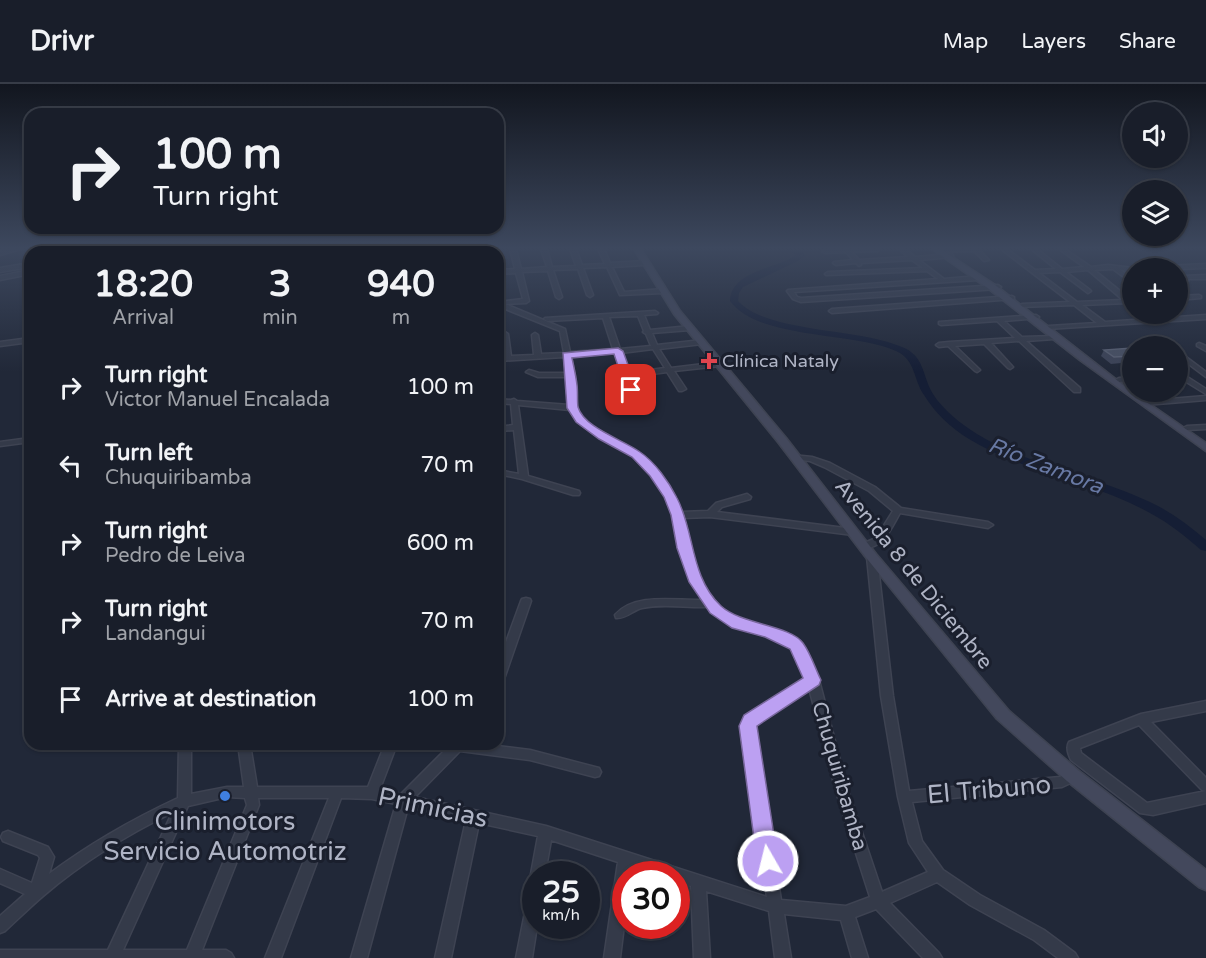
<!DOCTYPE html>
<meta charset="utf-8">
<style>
:root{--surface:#191e2a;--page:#262b36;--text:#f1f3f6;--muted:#9fa2a8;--line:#373c47}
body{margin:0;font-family:"Varela Round",sans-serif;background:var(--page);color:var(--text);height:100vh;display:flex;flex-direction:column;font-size:22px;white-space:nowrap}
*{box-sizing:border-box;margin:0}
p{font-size:20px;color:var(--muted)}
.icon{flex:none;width:33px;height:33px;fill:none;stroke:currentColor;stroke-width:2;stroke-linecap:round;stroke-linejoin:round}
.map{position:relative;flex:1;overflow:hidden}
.details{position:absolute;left:24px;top:162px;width:480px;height:504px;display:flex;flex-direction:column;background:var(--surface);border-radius:18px;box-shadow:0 2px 4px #0004,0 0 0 2px var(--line)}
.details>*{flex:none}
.top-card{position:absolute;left:24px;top:24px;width:480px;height:126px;border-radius:18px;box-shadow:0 2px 4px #0004,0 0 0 2px var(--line);background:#191e2a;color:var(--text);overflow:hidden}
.fabs{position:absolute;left:1122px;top:18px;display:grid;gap:12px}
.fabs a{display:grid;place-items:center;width:66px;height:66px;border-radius:50%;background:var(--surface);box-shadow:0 2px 4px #0004,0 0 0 2px var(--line);font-size:30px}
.speed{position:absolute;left:522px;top:777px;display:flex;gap:12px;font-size:30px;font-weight:700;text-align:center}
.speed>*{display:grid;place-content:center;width:78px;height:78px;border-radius:50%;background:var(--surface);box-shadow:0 2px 4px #0004,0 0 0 2px var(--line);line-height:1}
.speed small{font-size:15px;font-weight:400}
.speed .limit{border:9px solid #d22;background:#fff;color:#111}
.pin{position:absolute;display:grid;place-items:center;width:51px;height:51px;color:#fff;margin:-26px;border-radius:12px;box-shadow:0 3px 9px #0006}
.me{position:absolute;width:66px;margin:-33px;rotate:352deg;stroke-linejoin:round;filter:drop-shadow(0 0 4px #0008)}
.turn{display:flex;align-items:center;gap:21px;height:126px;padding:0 30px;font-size:27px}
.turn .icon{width:78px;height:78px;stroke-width:2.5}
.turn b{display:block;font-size:42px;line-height:51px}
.eta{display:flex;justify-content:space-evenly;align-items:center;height:102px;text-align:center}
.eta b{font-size:36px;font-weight:800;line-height:42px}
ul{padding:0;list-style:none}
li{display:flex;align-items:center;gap:18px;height:78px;padding:0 30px}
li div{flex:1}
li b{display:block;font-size:22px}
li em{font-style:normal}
header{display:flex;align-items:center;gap:36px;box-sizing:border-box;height:84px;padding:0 30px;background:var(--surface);border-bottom:2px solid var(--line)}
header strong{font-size:28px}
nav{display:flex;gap:33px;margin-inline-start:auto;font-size:21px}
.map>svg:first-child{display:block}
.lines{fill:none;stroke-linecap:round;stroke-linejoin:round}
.river{fill:#151e35;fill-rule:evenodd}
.minor-casing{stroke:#3e4352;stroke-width:3}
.secondary-casing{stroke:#3e4352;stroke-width:3}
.minor{fill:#343a49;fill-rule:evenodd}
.secondary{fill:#43485c;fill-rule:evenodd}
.wall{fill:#3c4357}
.building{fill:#485063;stroke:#585f72;stroke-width:1.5}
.route{fill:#bca0f2;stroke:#7a689d;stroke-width:1.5}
.health-dot{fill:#e0444e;stroke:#1a1f2d;stroke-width:2}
.shop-dot{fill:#3f7fe0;stroke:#1a1f2d;stroke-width:2}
.labels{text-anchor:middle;stroke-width:6;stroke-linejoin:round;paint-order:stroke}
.far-poi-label{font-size:18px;fill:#afb4c5;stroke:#1a1f2d;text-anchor:start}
.street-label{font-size:21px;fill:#afb4c5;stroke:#1a1f2d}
.water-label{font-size:22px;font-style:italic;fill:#6879a4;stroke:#1a1f2d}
.near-street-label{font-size:26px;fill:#afb4c5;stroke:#1a1f2d}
.near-poi-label{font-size:26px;fill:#afb4c5;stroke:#1a1f2d}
</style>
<header>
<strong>Drivr</strong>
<nav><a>Map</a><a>Layers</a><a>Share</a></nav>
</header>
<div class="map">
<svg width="1206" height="874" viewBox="0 0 1206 874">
<rect width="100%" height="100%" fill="#212838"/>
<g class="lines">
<!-- river -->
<path class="river" d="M 787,165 L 797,165 L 805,171 L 798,177 L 743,203 L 739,209 L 738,217 C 767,249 860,244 902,263 C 925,272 922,292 933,310 C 943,326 961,340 977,350 C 1033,384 1100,392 1158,422 C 1175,431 1191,443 1206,456 L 1206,467 L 1201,466 C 1185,452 1169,439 1150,429 C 1093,397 1025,389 969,355 C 951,344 935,329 924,311 C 913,295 916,276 896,267 C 851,247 759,256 730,217 C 731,187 776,185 796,171 Z"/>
<defs>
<path id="minor" d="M 11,165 L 21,165 L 0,171 L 0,167 Z
M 49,165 L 55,165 L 54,168 L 48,168 Z
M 127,165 L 141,165 L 129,168 L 116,168 Z
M 187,165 L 201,165 L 189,168 L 176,168 Z
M 347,165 L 352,165 L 355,168 L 349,168 Z
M 448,165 L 454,165 L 457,168 L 451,168 Z
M 481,165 L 487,165 L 488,168 L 482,168 Z
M 510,165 L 516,165 L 521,185 L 547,183 L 541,165 L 547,165 L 552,183 L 576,182 L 570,165 L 576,165 L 582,181 L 605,180 L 598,165 L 604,165 L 610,179 L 644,177 L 647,179 L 644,181 L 612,183 L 624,208 L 663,205 L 666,207 L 663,209 L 620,211 L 607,183 L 583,184 L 593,211 L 590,213 L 587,211 L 578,185 L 553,186 L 562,213 L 559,215 L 556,213 L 548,187 L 522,188 L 529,217 L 526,219 L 505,220 L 565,245 L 570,268 L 613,265 L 603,234 L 547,237 L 544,235 L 545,234 L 655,227 L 658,229 L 657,230 L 644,231 L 650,246 L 690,242 L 693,244 L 690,246 L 652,249 L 657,261 L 702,256 L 705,258 L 702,260 L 659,265 L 671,284 L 720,278 L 723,280 L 720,282 L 674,287 L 686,305 L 682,307 L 679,307 L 667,288 L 630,293 L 635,306 L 631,308 L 627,306 L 615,269 L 571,272 C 572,281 575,290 576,300 C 576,308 574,319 578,327 C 588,347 621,356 638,369 C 658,382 672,407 681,428 L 708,427 L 716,419 L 747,410 L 751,413 L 750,415 L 722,423 L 717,428 L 853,445 L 858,448 L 853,451 L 710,433 L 683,434 C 690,473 700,516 739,536 C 748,541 760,541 770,544 C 780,547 790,554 800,558 L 801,561 L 819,596 L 848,707 L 882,808 L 928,788 L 909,759 L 898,713 L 881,612 L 867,473 L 869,471 L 875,471 L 877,473 L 893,612 L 909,707 L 1060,693 L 1073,687 L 1077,688 L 1079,692 L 1077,696 L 1062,703 L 912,718 L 922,757 L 943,786 L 980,811 L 1044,846 L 1075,869 L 1078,874 L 1058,874 L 1034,856 L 970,821 L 937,798 L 890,819 L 939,869 L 942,874 L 923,874 L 876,825 L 855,833 L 868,874 L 852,874 L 841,836 L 784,830 L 791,874 L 775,874 L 769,827 L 706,807 L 710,874 L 694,874 L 691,802 L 676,798 L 676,790 L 657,790 L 631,782 L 630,790 L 626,790 L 626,825 L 620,874 L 604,874 L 618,778 L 551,756 L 545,790 L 536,790 L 536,796 L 533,795 L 531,790 L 538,752 L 479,739 L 451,874 L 435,874 L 466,736 L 408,723 L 367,874 L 351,874 L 396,720 L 372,715 L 341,714 L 281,874 L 265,874 L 329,714 L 258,714 L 259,721 L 202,866 L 226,866 L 231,869 L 234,874 L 0,874 L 0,866 L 108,866 L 172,729 C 126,751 82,779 43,812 C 30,823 18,835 5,847 L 0,849 L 0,832 L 25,810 L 0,799 L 0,785 L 32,799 L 40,774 L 38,771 L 3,757 L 1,753 L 3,749 L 8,747 L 48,763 L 54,773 L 49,790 C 89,760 133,735 178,714 L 179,660 L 191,660 L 191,710 L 227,703 L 244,703 L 238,660 L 250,660 L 257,703 L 368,703 L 385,660 L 397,660 L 380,705 L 401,710 L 451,660 L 481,660 L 530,666 L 595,683 L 599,684 L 601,688 L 599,692 L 595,693 L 530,676 L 460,667 L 415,713 L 546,742 L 767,813 L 742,642 L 747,633 L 807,595 L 792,564 L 767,551 L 733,543 L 711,527 L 708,523 C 686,524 663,519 642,524 C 633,526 626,535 616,534 L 615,531 C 635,508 676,517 703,516 L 691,498 L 679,464 L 674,431 L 666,413 L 652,391 L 634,373 L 600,354 L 577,338 L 570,326 L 518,321 L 528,392 L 579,407 L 580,409 L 579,411 L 573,411 L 522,395 L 498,390 L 498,386 L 519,390 L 514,346 L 498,347 L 498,343 L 513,341 L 511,320 L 498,319 L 498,315 L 511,316 L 514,315 L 517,317 L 569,321 L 568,293 L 538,293 L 526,288 L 529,286 L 539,289 L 567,289 L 564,273 L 498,277 L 498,273 L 504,273 L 502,250 L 505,248 L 508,250 L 511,272 L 534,271 L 532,251 L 535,249 L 538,251 L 541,270 L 564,269 L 560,247 L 498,222 L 499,218 L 523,215 L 516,189 L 498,190 L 498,186 L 515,185 ZM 638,232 L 644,247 L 643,248 L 646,250 L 651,262 L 620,265 L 609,233 ZM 653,265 L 665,284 L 628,289 L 621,269 ZM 809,604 L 836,707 L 870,813 L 846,822 L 781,816 L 754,642 L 755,639 ZM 227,713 L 245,714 L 247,721 L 187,866 L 123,866 L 188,722 Z
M 832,165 L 880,165 L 878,167 L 852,168 L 859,176 L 908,173 L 899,165 L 905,165 L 915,173 L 951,170 L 953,171 L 953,173 L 919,176 L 944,195 L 978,192 L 981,194 L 978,196 L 794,208 L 797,213 L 801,214 L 998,201 L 1001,203 L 998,205 L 801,218 L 793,215 L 787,207 L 788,206 L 938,195 L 927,187 L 826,191 L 825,190 L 828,188 L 923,184 L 912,176 L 861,179 L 861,181 L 859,182 L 856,179 L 836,181 L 833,179 L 834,178 L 853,176 L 846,168 L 825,169 L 822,167 Z
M 942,165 L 981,165 L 979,166 L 989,176 L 984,177 L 974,167 L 940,168 L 939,167 Z
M 1001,165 L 1007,165 L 1035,186 L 1056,185 L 1031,165 L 1037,165 L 1062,185 L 1084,183 L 1059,165 L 1065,165 L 1091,183 L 1108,181 L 1133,184 L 1132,188 L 1121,186 L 1132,195 L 1132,199 L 1113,185 L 1094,186 L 1130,215 L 1132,215 L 1132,220 L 1131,221 L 1127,219 L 1082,221 L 1105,238 L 1206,231 L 1206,235 L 1047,245 L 1046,244 L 1049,242 L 1097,239 L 1074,221 L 1020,223 L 1020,221 L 1022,220 L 1070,218 ZM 1088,186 L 1123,216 L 1077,218 L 1039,189 L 1060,188 L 1088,209 L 1091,207 L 1090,206 L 1066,188 Z
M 30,179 L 30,183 L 0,188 L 0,184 Z
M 1206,180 L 1206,184 L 1178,185 L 1164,184 L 1167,182 Z
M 30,186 L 30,190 L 0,196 L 0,192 Z
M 1178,188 L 1185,192 L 1206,191 L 1206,195 L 1188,195 L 1188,197 L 1178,199 L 1178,195 L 1181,195 L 1178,192 Z
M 1199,211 L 1201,212 L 1201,214 L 1178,216 L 1178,212 Z
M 1012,212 L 1014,213 L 1014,215 L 832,229 L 829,227 L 832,225 Z
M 1036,231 L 1039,233 L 1038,234 L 1004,237 L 1022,253 L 1056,252 L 1056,254 L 1054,255 L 1026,257 L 1080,304 L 1080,308 L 1074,308 L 1019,257 L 991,259 L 1012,282 L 1013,283 L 1010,285 L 1008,284 L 984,260 L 955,262 L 979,285 L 980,286 L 977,288 L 975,287 L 948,262 L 939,263 L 936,261 L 939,259 L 949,258 L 1015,254 L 997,237 L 941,241 L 939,240 L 939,238 Z
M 30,254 L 30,258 L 0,262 L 0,258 Z
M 1199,259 L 1206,262 L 1206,267 L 1197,262 L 1197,260 Z
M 1178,267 L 1206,288 L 1206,293 L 1178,272 Z
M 1181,289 L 1206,305 L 1206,310 L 1180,294 L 1178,294 L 1178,290 Z
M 1132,293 L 1132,297 L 1119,298 L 1115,296 L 1119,294 Z
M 1206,312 L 1206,316 L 1145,321 L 1141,319 L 1145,317 Z
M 1206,341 L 1206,345 L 1187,346 L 1183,344 L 1187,342 Z
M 30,354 L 30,358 L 0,362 L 0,358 Z
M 792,371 L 812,373 L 830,379 L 875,403 L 901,424 L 988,438 L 993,441 L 988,444 L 900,429 C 891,444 883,466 862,464 L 860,462 L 862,460 L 876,454 L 893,427 L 869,407 L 824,383 L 810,377 L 792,375 L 791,373 Z
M 526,514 L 530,515 L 531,517 L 504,595 L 502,598 L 498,599 L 498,580 L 521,517 L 522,515 Z
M 1206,617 L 1206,627 L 1151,638 L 1206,694 L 1206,707 L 1202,706 L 1139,641 L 1080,664 L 1081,669 L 1147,719 L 1206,707 L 1206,719 L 1153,731 L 1140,729 L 1071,676 C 1068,670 1066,663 1069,658 L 1141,630 Z
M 536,801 L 536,842 L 537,842 L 532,874 L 516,874 L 529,808 L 531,803 Z"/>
<path id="secondary" d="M 634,165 L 641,165 L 680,227 L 786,354 L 876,470 L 1009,627 L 1079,687 L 1206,786 L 1206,806 L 1199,803 L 1067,697 L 997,635 L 868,476 L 778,358 L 674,230 Z
M 932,165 L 940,165 L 995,201 L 1132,308 L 1206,359 L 1206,367 L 1080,276 L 989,205 Z"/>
</defs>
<!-- minor casing -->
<use href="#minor" class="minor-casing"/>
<!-- secondary casing -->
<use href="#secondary" class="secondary-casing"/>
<!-- minor -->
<use href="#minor" class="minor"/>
<!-- secondary -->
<use href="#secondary" class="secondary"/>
</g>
<!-- wall -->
<path class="wall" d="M 1132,264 L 1132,278 L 1111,280 L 1101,272 L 1104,266 Z"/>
<!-- building -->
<path class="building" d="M 1132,264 L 1132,272 L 1114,273 L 1104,266 Z"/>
<!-- sky -->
<linearGradient id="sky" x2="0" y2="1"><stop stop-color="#12161f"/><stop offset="0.57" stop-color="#3d485e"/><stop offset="1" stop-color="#3d485e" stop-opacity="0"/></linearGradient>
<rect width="1206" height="288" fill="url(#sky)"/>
<!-- route -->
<path class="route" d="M 618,264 L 623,267 L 637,306 L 631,309 L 626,306 L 614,270 L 572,274 C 574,283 576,292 577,301 C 578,308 577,316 578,323 C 584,344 624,356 640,368 C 655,378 669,398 677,414 C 695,448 690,493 721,522 C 742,541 790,541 803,559 C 811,570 815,584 821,596 L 819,601 L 757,642 L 778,777 L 775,784 L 768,786 L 760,784 L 757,777 L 739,642 L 744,631 L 803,594 L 790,565 L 765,553 L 732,544 L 710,529 L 689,498 L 677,464 L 671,431 L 664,413 L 650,392 L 632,373 L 599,355 L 576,338 L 567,324 L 563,269 Z"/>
<!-- markers -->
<path class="health-dot" d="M706 268h6v6h6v6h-6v6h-6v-6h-6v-6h6z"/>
<circle class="shop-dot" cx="225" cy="712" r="6"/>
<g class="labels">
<!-- far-poi labels -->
<g class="far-poi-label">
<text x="722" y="283">Clínica Nataly</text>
</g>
<!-- street labels -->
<g class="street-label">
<text transform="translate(914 490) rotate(51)" y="7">Avenida 8 de Diciembre</text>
<text transform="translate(840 692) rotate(74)" y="7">Chuquiribamba</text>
</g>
<!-- water labels -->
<g class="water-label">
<text transform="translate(1046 381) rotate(21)" y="8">Río Zamora</text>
</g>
<!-- near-street labels -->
<g class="near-street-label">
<text transform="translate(989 705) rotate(-5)" y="9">El Tribuno</text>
<text transform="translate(433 723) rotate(12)" y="9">Primicias</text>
</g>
<!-- near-poi labels -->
<g class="near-poi-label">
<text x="225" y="746">Clinimotors<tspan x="225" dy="30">Servicio Automotriz</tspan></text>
</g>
</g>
</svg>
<div class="fabs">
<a><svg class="icon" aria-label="sound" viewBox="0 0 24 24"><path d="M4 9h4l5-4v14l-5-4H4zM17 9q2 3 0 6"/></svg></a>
<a><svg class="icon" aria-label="layers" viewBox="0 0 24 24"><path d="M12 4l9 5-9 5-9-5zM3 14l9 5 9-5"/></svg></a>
<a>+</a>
<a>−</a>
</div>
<div class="speed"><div>25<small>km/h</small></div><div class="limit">30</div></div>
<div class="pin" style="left:631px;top:306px;background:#d93025"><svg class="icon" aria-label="arrive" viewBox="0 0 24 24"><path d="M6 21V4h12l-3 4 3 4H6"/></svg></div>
<svg class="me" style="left:768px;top:777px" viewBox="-20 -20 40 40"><circle r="17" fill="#bca0f2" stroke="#fff" stroke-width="3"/><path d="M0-11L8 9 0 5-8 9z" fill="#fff"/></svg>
<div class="top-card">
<div class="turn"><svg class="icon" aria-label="right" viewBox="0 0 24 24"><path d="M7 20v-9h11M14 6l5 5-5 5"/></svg><div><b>100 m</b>Turn right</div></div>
</div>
<section class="details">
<div class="eta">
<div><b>18:20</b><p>Arrival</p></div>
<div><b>3</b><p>min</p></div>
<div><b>940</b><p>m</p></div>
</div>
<ul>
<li><svg class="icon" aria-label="right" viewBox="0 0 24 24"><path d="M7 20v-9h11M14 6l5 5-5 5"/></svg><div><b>Turn right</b><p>Victor Manuel Encalada</p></div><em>100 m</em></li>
<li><svg class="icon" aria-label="left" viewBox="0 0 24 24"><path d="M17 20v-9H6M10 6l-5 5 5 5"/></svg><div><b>Turn left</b><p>Chuquiribamba</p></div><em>70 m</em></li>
<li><svg class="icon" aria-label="right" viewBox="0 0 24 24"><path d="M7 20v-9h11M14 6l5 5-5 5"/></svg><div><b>Turn right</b><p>Pedro de Leiva</p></div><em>600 m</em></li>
<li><svg class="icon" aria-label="right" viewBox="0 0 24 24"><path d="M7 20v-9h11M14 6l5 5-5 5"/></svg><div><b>Turn right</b><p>Landangui</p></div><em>70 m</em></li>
<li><svg class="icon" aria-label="arrive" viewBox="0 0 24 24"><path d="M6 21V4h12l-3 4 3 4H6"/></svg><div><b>Arrive at destination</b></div><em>100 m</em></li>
</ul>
</section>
</div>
